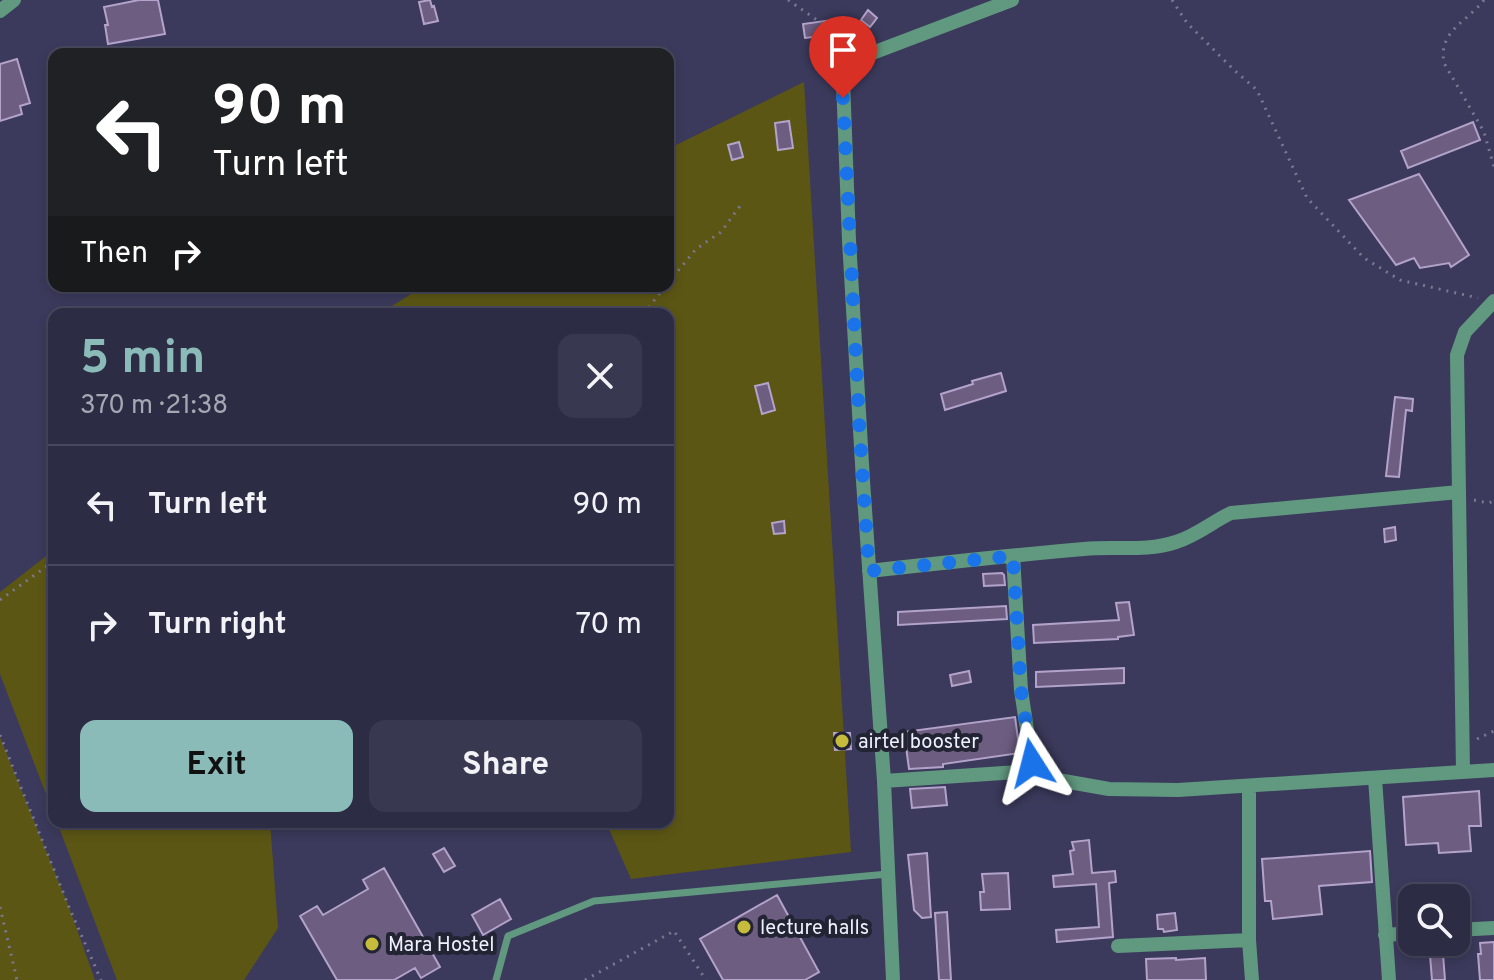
<!DOCTYPE html>
<meta charset="utf-8">
<style>
:root{--surface:#2c2c45;--page:#383850;--text:#f1f3f6;--muted:#a6a7b3;--line:#48485e;--accent:#8bbbb9}
body{margin:0;font-family:Overpass,sans-serif;background:var(--page);color:var(--text);height:100vh;display:flex;flex-direction:column;font-size:30px;white-space:nowrap}
*{box-sizing:border-box;margin:0}
p{font-size:26px;color:var(--muted)}
.icon{flex:none;width:44px;height:44px;fill:none;stroke:currentColor;stroke-width:2;stroke-linecap:round;stroke-linejoin:round}
.map{position:relative;flex:1;overflow:hidden}
.side{position:absolute;left:48px;top:308px;width:626px;height:520px;display:flex;flex-direction:column;background:var(--surface);border-radius:16px;box-shadow:0 4px 12px #0003,0 0 0 2px var(--line)}
.side>*{flex:none}
.guide{position:absolute;left:48px;top:48px;width:626px;height:244px;border-radius:16px;box-shadow:0 4px 12px #0003,0 0 0 2px var(--line);background:#202124;color:#fff;overflow:hidden}
.controls{position:absolute;left:1398px;top:884px;display:grid;gap:16px}
.controls a{display:grid;place-items:center;width:72px;height:72px;border-radius:16px;background:var(--surface);box-shadow:0 4px 12px #0003,0 0 0 2px var(--line);font-size:40px}
.pin{position:absolute;display:grid;place-items:center;width:68px;height:68px;color:#fff;margin:-82px -34px;border-radius:50% 50% 50% 0;rotate:-45deg;box-shadow:0 0 8px #0007}
.pin .icon{rotate:45deg}
.me{position:absolute;width:88px;margin:-44px;rotate:351deg;stroke-linejoin:round;filter:drop-shadow(0 0 6px #0008)}
.turn{display:flex;align-items:center;gap:28px;height:168px;padding:0 32px;font-size:36px}
.turn .icon{width:104px;height:104px;stroke-width:2.5}
.turn b{display:block;font-size:56px;line-height:68px}
.then{display:flex;align-items:center;height:76px;padding:0 32px;background:#0003;gap:16px;font-size:30px}
.round{display:grid;place-items:center;flex:none;width:84px;height:84px;border-radius:16px;background:var(--page)}
.headline{display:flex;align-items:center;justify-content:space-between;height:136px;padding:0 32px}
h1{font-size:48px;font-weight:700;line-height:60px;color:var(--accent)}
.primary-button{display:flex;gap:16px;margin-top:auto;padding:16px 32px}
.primary-button a{flex:1;height:92px;border-radius:16px;background:var(--accent);color:#111;font-size:32px;font-weight:700;line-height:92px;text-align:center}
.primary-button a+a{background:var(--page);color:var(--text)}
ul{padding:0;list-style:none}
li{display:flex;align-items:center;gap:24px;height:120px;padding:0 32px;border-top:2px solid var(--line)}
li div{flex:1}
li b{display:block;font-size:30px}
li em{font-style:normal}
.map>svg:first-child{display:block}
.green{fill:#5c5615}
.building{fill:#6c5d81;stroke:#b3a3ca;stroke-width:2}
.lines{fill:none;stroke-linecap:round;stroke-linejoin:round}
.path{stroke:#7a7994;stroke-width:3;stroke-dasharray:2 6;stroke-linecap:butt}
.lane{stroke:#60997f;stroke-width:7}
.street{stroke:#60997f;stroke-width:14}
.route{stroke:#1a73e8;stroke-width:14;stroke-dasharray:0 25.2}
.poi-dot{fill:#c7bb3c;stroke:#232433;stroke-width:3}
.labels{text-anchor:middle;stroke-width:8;stroke-linejoin:round;paint-order:stroke}
.poi-label{font-size:20px;fill:#eff0fd;stroke:#232433;text-anchor:start}
</style>
<div class="map">
<svg width="1494" height="980" viewBox="0 0 1494 980">
<rect width="100%" height="100%" fill="#3b3a5c"/>
<!-- green -->
<path class="green" d="M 804,82 L 851,852 L 631,879 L 606,822 L 668,822 L 668,314 L 379,314 L 424,286 L 668,286 L 668,149 Z
M 54,550 L 54,815 L 0,674 L 0,592 Z
M 0,737 L 69,907 L 95,980 L 0,980 Z
M 57,822 L 270,822 L 278,928 L 244,980 L 117,980 Z"/>
<!-- building -->
<path class="building" d="M 139,0 L 158,0 L 165,34 L 108,44 L 105,25 L 108,25 L 104,7 Z
M 430,0 L 432,7 L 434,6 L 438,21 L 424,24 L 419,2 Z
M 868,10 L 877,18 L 870,27 L 861,20 Z
M 839,19 L 844,39 L 815,45 L 813,37 L 805,38 L 803,24 Z
M 17,59 L 30,103 L 20,106 L 22,114 L 0,121 L 0,64 Z
M 789,121 L 793,148 L 778,150 L 775,123 Z
M 1473,122 L 1480,140 L 1408,168 L 1401,151 Z
M 739,142 L 743,157 L 732,160 L 728,145 Z
M 1419,174 L 1469,255 L 1451,267 L 1449,263 L 1420,268 L 1414,258 L 1396,265 L 1349,200 Z
M 1001,373 L 1006,391 L 945,410 L 941,394 L 973,384 L 972,381 Z
M 768,383 L 775,410 L 762,414 L 755,386 Z
M 1395,397 L 1413,399 L 1412,411 L 1406,410 L 1399,477 L 1386,476 Z
M 784,521 L 785,533 L 774,534 L 772,523 Z
M 1395,527 L 1396,540 L 1385,542 L 1384,529 Z
M 1002,573 L 1004,575 L 1005,585 L 984,586 L 983,574 Z
M 1129,602 L 1134,635 L 1118,637 L 1118,639 L 1034,643 L 1033,625 L 1119,620 L 1116,603 Z
M 1006,606 L 1007,619 L 898,625 L 898,612 Z
M 1124,668 L 1124,683 L 1036,687 L 1036,672 Z
M 969,671 L 971,682 L 952,686 L 950,675 Z
M 1015,717 L 1020,753 L 943,764 L 943,767 L 909,769 L 904,732 Z
M 834,733 L 850,733 L 851,749 L 835,750 Z
M 945,787 L 947,805 L 912,808 L 910,789 Z
M 1479,791 L 1481,826 L 1469,826 L 1471,851 L 1439,853 L 1438,843 L 1406,845 L 1403,797 Z
M 1089,840 L 1092,873 L 1115,871 L 1116,882 L 1109,883 L 1113,937 L 1057,942 L 1056,930 L 1099,927 L 1096,884 L 1054,887 L 1053,876 L 1073,874 L 1070,851 L 1074,850 L 1072,842 Z
M 444,848 L 455,866 L 444,872 L 433,854 Z
M 1370,851 L 1372,882 L 1319,886 L 1322,914 L 1273,919 L 1271,901 L 1265,901 L 1262,859 Z
M 927,853 L 931,917 L 922,918 L 914,910 L 908,855 Z
M 384,868 L 440,967 L 421,978 L 415,968 L 394,980 L 337,980 L 300,916 L 317,906 L 323,915 L 368,889 L 363,880 Z
M 1008,873 L 1010,909 L 981,910 L 980,892 L 984,892 L 982,874 Z
M 777,895 L 819,972 L 805,980 L 723,980 L 700,939 Z
M 500,899 L 511,919 L 483,935 L 472,915 Z
M 947,912 L 951,980 L 939,980 L 935,913 Z
M 1175,913 L 1177,930 L 1164,932 L 1163,929 L 1158,929 L 1157,915 Z
M 1494,942 L 1494,980 L 1480,980 L 1478,954 L 1481,954 L 1480,943 Z
M 1443,954 L 1445,980 L 1432,980 L 1430,955 Z
M 1176,958 L 1176,960 L 1205,958 L 1206,980 L 1147,980 L 1146,959 Z"/>
<g class="lines">
<!-- path -->
<path class="path" d="M 788,0 L 833,31 L 842,50
M 1172,0 L 1187,23 L 1235,71 L 1257,90 L 1307,198 L 1364,258 L 1400,280 L 1478,298
M 1484,0 C 1467,22 1438,31 1444,63 L 1484,132 L 1494,167
M 668,283 L 696,249 L 721,232 L 743,202
M 644,314 L 665,286
M 1474,500 L 1488,503 L 1494,501
M 0,600 L 54,561
M 0,735 L 69,907 L 101,980
M 1477,739 L 1494,731
M 0,907 L 17,980
M 585,980 L 674,931 L 706,980"/>
<!-- lane -->
<path class="lane" d="M 496,980 L 508,936 L 594,901 L 888,874"/>
<!-- street -->
<path class="street" d="M 0,11 L 14,0
M 1013,556 L 1021,690 L 1032,763 L 1038,774
M 869,571 C 941,563 1013,555 1084,549 C 1115,546 1146,552 1176,542 C 1196,536 1212,522 1231,513 L 1459,492
M 1463,772 L 1457,355 L 1465,332 L 1494,301
M 1375,778 L 1389,980
M 884,781 L 1019,772 L 1038,774 L 1058,780 L 1109,789 L 1178,790 L 1494,770
M 1249,786 L 1249,940 L 1252,980
M 1456,930 L 1494,928
M 1385,935 L 1412,933
M 1118,946 L 1249,940
M 893,980 L 884,781 L 863,481 L 849,240 L 843,80 L 850,62 L 854,60 L 1012,0"/>
</g>
<g class="lines">
<!-- route -->
<path class="route" d="M 843,98 L 859,421 L 869,571 L 1013,556 L 1021,690 L 1032,763"/>
</g>
<!-- markers -->
<g class="poi-dot">
<circle cx="842" cy="741" r="8"/>
<circle cx="744" cy="927" r="8"/>
<circle cx="372" cy="944" r="8"/>
</g>
<g class="labels">
<!-- poi labels -->
<g class="poi-label">
<text x="858" y="748">airtel booster</text>
<text x="760" y="934">lecture halls</text>
<text x="388" y="951">Mara Hostel</text>
</g>
</g>
</svg>
<div class="controls">
<a><svg class="icon" aria-label="search" viewBox="0 0 24 24"><circle cx="10" cy="10" r="6"/><path d="M15 15l6 6"/></svg></a>
</div>
<div class="pin" style="left:843px;top:98px;background:#d93025"><svg class="icon" aria-label="arrive" viewBox="0 0 24 24"><path d="M6 21V4h12l-3 4 3 4H6"/></svg></div>
<svg class="me" style="left:1032px;top:763px" viewBox="-20 -20 40 40"><path d="M0-17L14 15 0 8-14 15z" fill="#1a73e8" stroke="#fff" stroke-width="4"/></svg>
<div class="guide">
<div class="turn"><svg class="icon" aria-label="left" viewBox="0 0 24 24"><path d="M17 20v-9H6M10 6l-5 5 5 5"/></svg><div><b>90 m</b>Turn left</div></div>
<div class="then">Then<svg class="icon" aria-label="right" viewBox="0 0 24 24"><path d="M7 20v-9h11M14 6l5 5-5 5"/></svg></div>
</div>
<section class="side">
<div class="headline"><div><h1>5 min</h1><p>370 m · 21:38</p></div><a class="round"><svg class="icon" aria-label="close" viewBox="0 0 24 24"><path d="M6 6l12 12M18 6L6 18"/></svg></a></div>
<ul>
<li><svg class="icon" aria-label="left" viewBox="0 0 24 24"><path d="M17 20v-9H6M10 6l-5 5 5 5"/></svg><div><b>Turn left</b></div><em>90 m</em></li>
<li><svg class="icon" aria-label="right" viewBox="0 0 24 24"><path d="M7 20v-9h11M14 6l5 5-5 5"/></svg><div><b>Turn right</b></div><em>70 m</em></li>
</ul>
<div class="primary-button"><a>Exit</a><a>Share</a></div>
</section>
</div>
